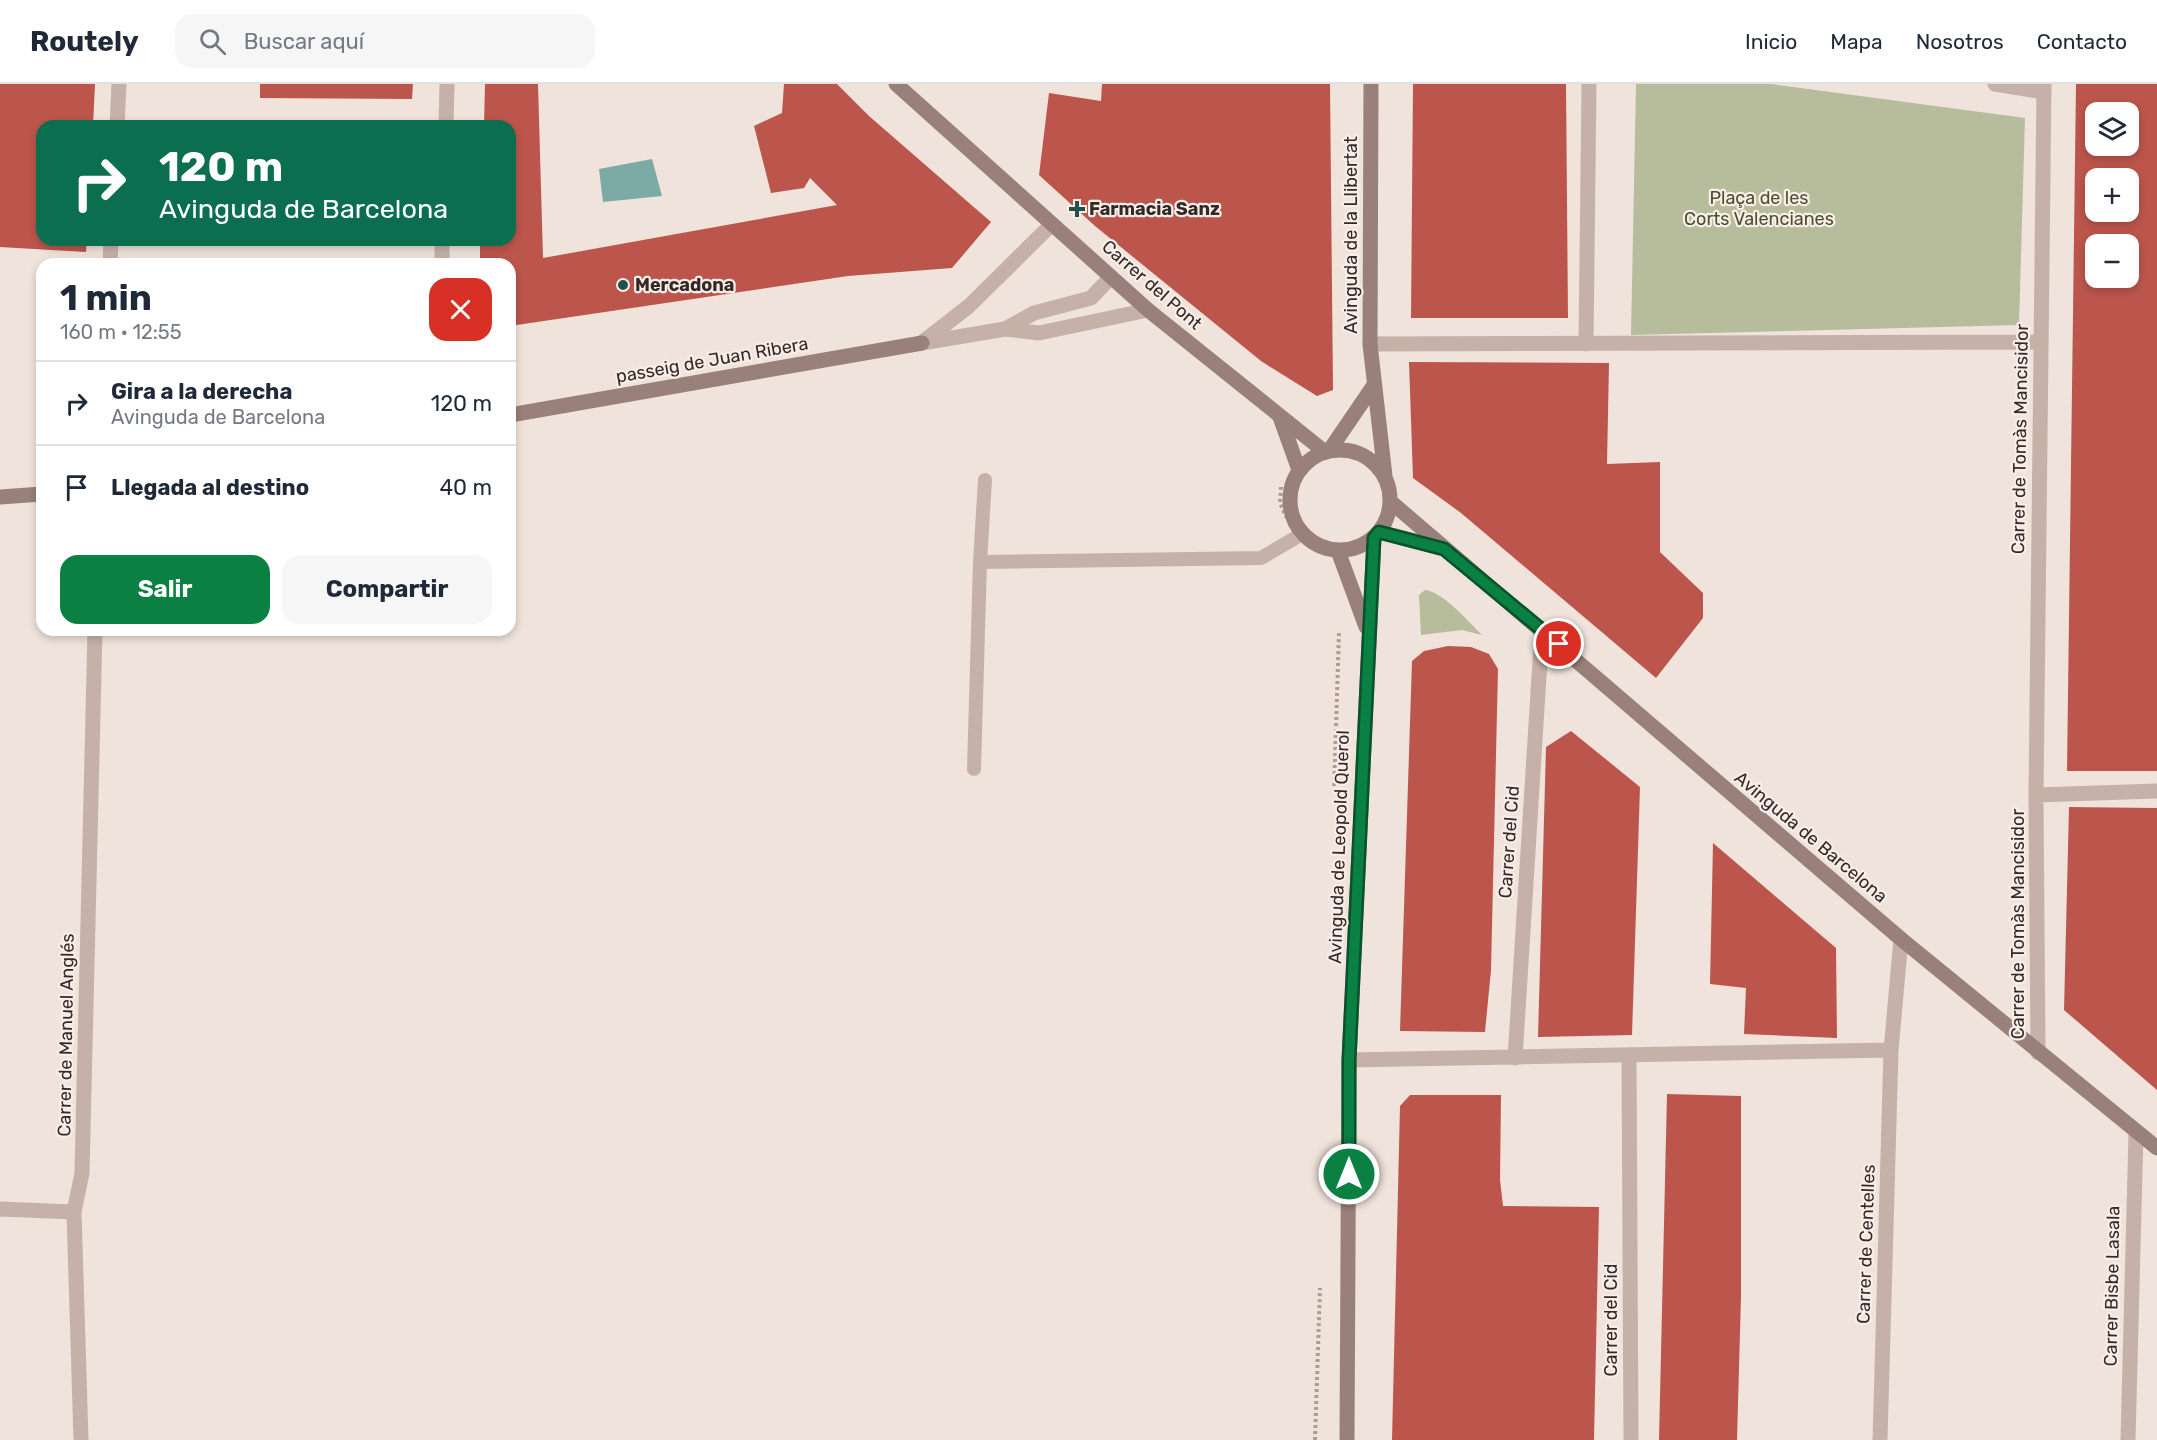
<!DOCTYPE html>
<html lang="es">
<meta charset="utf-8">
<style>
:root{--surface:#fff;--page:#f6f6f7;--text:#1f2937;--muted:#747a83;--line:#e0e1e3;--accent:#0b8043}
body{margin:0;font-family:Rubik,sans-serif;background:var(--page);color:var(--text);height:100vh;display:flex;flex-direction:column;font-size:22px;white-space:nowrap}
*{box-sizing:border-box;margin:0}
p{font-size:20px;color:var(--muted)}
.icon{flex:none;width:33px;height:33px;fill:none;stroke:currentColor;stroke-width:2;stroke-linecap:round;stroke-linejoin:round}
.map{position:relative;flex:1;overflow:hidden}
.sheet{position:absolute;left:36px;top:174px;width:480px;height:378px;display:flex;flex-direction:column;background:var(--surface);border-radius:18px;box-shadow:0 3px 9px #0003}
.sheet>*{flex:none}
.hud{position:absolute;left:36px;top:36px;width:480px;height:126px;border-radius:18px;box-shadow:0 3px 9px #0003;background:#0b6e4f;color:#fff;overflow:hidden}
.tools{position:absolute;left:2085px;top:18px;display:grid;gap:12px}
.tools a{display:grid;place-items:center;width:54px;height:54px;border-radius:12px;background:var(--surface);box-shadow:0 3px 9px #0003;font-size:30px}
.pin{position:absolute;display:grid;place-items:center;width:51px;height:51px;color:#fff;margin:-26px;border:3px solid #fff;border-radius:50%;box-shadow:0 2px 6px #0007}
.me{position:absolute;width:66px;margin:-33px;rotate:0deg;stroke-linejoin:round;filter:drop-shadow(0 0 4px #0008)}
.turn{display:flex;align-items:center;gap:21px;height:126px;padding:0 24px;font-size:27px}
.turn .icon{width:78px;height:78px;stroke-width:2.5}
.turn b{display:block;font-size:42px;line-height:51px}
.round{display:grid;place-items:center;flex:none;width:63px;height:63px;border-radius:18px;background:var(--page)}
.summary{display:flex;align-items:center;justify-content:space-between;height:102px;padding:0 24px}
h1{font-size:36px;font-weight:700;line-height:45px}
.cta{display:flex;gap:12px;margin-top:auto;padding:12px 24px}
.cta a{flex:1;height:69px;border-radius:18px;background:var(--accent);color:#fff;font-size:24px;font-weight:700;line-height:69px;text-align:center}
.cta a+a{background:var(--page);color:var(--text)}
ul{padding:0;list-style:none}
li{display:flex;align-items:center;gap:18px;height:84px;padding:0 24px;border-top:2px solid var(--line)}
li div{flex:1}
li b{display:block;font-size:22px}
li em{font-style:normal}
header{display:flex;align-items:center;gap:36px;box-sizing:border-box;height:84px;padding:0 30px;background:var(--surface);border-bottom:2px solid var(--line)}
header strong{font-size:28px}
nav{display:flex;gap:33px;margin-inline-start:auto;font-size:21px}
.search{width:420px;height:54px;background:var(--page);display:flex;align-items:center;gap:15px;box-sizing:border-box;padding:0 21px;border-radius:18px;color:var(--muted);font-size:22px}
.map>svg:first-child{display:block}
.green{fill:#b7bd9c}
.water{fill:#7caaa5}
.building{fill:#bc564c;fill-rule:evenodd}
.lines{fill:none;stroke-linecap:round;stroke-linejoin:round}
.path{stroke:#b29b92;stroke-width:4;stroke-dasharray:3 3;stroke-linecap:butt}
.lane{stroke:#c6b1a8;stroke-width:14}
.street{stroke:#c6b1a8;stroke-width:15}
.secondary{stroke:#9a807a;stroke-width:15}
.route-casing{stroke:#07532c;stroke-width:15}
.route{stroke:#0b8043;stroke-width:10}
.poi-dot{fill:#21524d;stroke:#f8ede7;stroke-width:2}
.labels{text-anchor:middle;stroke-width:4.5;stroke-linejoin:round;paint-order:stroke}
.park-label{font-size:18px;fill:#49502d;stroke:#f8ede7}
.poi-label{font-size:18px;font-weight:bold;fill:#342928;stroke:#f8ede7;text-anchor:start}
.street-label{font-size:18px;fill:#342928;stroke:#f8ede7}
</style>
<header>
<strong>Routely</strong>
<div class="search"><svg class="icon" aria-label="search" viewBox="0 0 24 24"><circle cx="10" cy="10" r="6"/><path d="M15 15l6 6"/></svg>Buscar aquí</div>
<nav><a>Inicio</a><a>Mapa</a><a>Nosotros</a><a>Contacto</a></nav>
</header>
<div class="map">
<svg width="2157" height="1356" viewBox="0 0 2157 1356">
<rect width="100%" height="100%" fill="#efe3db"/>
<!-- green -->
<path class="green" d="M 1636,0 L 1771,0 L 2025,34 L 2019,241 L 1631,251 Z
M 1425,506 C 1442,507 1469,538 1482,551 L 1462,546 L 1421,551 L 1419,511 Z"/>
<!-- water -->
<path class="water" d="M 652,75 L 662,112 L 603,118 L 599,85 Z"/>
<!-- building -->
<path class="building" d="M 0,0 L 95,0 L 93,42 L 42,42 L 42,156 L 87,156 L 86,168 L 0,163 Z
M 260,0 L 413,0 L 412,15 L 260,14 Z
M 485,0 L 538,0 L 543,174 L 837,121 L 810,94 L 804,104 L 771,109 L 754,42 L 782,29 L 784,0 L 837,0 L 869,32 L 991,138 L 952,184 L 848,192 L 510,242 L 510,180 L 480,180 L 480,156 L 510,156 L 510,42 L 484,42 Z
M 1102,0 L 1330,0 L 1333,306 L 1317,312 L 1261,277 L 1095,142 L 1039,91 L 1049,9 L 1101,17 Z
M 1413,0 L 1566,0 L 1568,234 L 1411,234 Z
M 2076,0 L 2157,0 L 2157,687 L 2067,687 ZM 2096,28 L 2128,28 L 2128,62 L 2096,62 ZM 2096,94 L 2128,94 L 2128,128 L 2096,128 ZM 2096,160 L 2128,160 L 2128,194 L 2096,194 Z
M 1409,278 L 1609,279 L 1607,380 L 1660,378 L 1660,468 L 1703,509 L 1703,534 L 1656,594 L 1461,429 L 1413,394 Z
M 1448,562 L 1471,563 L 1489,570 L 1498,585 L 1491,886 L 1485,948 L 1400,947 L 1412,577 L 1424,567 Z
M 1571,647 L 1640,703 L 1632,951 L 1538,953 L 1546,663 Z
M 2069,723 L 2157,724 L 2157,1006 L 2064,926 Z
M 1713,759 L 1836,864 L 1837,954 L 1744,950 L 1746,904 L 1710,900 Z
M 1667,1010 L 1741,1012 L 1741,1212 L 1737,1356 L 1659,1356 Z
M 1410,1011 L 1501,1011 L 1500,1096 L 1503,1122 L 1599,1123 L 1594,1356 L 1392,1356 L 1400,1022 Z"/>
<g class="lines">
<!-- path -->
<path class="path" d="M 1281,403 L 1280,419 L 1286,433
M 1334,708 L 1339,547
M 1315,1356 L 1320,1204"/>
<!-- lane -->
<path class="lane" d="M 980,478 L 985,396
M 974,685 L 980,478 L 1261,474 L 1302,450"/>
<!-- street -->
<path class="street" d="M 1995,0 L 2044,8
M 117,42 L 119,0
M 446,42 L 447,0
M 110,180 L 111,156
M 442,180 L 442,156
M 1005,245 L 1034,229 L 1091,214 L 1111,193
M 924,257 L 969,222 L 1052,140
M 922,259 L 1005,245 L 1039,249 L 1148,226
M 1370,260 L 2041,258
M 1586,260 L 1589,0
M 2036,711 L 2157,707
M 2038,969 L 2036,711 L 2044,0
M 1629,972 L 1631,1356
M 1515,974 L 1542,545
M 1349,976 L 1891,966
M 0,1125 L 74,1128
M 81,1356 L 74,1128 L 82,1089 L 95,546
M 1880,1356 L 1891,966 L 1901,855
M 2128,1356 L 2136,1049"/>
<!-- secondary -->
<path class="secondary" d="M 896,0 L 1148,226 L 1325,368
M 1371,0 L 1370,260 L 1385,392
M 510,331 L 922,259
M 1280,333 L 1299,386
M1290 416a50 50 0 1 1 100 0a50 50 0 1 1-100 0Z
M 1329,367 L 1374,301
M 0,413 L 42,410
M 1391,418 L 1901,855 L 2157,1064
M 1379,448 L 1441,464
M 1338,467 L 1366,543
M 1347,1356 L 1349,976 L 1374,454"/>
</g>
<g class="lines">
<defs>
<path id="route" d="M 1349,1090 L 1349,976 L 1374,454 L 1379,448 L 1444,465 L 1559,560"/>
</defs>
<!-- route casing -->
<use href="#route" class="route-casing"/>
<!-- route -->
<use href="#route" class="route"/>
</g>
<!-- markers -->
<g class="poi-dot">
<path d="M1074 116h6v6h6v6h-6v6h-6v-6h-6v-6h6z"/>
<circle cx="623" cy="201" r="6"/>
</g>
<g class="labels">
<!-- park labels -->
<g class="park-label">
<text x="1759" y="120">Plaça de les<tspan x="1759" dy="21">Corts Valencianes</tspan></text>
</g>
<!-- poi labels -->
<g class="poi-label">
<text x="1089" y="131">Farmacia Sanz</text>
<text x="635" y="207">Mercadona</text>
</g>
<!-- street labels -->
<g class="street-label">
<text transform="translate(1351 151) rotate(-90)" y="6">Avinguda de la Llibertat</text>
<text transform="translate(1152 201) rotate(41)" y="6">Carrer del Pont</text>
<text transform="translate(712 276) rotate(-10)" y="6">passeig de Juan Ribera</text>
<text transform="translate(2020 355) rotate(-89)" y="6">Carrer de Tomàs Mancisidor</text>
<text transform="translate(1811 753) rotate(40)" y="6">Avinguda de Barcelona</text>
<text transform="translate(1509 758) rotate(-86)" y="6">Carrer del Cid</text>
<text transform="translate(1339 763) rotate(-88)" y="6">Avinguda de Leopold Querol</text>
<text transform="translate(2018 840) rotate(-90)" y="6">Carrer de Tomàs Mancisidor</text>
<text transform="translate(66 951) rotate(-89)" y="6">Carrer de Manuel Anglés</text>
<text transform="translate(1866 1160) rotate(-88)" y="6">Carrer de Centelles</text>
<text transform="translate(2112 1202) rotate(-89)" y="6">Carrer Bisbe Lasala</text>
<text transform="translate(1611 1236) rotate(-90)" y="6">Carrer del Cid</text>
</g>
</g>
</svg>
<div class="tools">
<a><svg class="icon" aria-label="layers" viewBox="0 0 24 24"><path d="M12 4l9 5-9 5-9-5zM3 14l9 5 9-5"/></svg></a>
<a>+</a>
<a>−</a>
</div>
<div class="pin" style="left:1559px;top:560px;background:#d93025"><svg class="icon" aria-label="arrive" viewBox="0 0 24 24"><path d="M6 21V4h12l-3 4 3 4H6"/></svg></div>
<svg class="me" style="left:1349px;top:1090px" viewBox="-20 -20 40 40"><circle r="17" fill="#0b8043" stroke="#fff" stroke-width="3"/><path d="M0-11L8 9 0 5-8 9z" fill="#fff"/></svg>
<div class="hud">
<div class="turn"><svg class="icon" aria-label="right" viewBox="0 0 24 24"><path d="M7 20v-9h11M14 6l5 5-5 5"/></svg><div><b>120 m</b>Avinguda de Barcelona</div></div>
</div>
<section class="sheet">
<div class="summary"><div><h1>1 min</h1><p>160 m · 12:55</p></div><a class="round" style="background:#d93025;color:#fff"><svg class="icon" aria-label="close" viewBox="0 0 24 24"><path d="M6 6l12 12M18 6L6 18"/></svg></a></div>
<ul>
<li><svg class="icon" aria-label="right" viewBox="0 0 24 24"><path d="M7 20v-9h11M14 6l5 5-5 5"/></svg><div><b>Gira a la derecha</b><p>Avinguda de Barcelona</p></div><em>120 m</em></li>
<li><svg class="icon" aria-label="arrive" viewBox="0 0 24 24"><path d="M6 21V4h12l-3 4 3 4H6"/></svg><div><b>Llegada al destino</b></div><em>40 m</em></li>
</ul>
<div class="cta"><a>Salir</a><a>Compartir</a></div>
</section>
</div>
